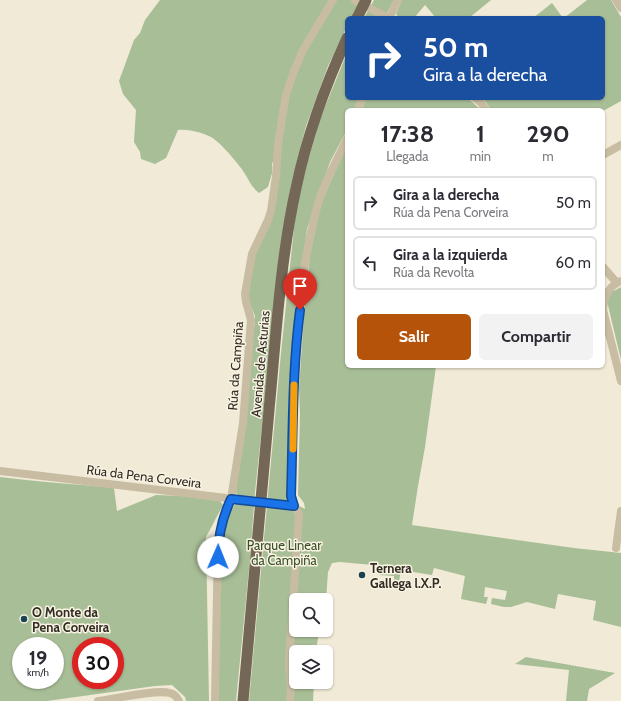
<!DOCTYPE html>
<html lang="es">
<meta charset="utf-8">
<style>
:root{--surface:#fff;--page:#f2f2f3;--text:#2b2b33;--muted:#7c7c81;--line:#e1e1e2;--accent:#b45309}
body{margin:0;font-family:Cabin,sans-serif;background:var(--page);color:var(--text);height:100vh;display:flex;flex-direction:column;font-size:15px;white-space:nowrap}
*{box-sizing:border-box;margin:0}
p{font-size:13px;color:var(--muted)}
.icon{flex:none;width:22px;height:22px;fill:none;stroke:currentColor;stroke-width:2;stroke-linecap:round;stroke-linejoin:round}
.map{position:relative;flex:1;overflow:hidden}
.details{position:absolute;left:345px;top:108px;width:260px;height:260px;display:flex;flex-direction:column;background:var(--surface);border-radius:6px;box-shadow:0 1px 3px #0004}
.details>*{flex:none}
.banner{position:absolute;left:345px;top:16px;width:260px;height:84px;border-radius:6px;box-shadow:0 1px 3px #0004;background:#1a4fa0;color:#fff;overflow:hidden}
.tools{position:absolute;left:289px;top:593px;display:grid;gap:8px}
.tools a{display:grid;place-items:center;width:44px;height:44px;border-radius:6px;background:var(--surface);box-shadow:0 1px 3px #0004;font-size:20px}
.speed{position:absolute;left:12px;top:637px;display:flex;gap:8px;font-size:20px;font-weight:700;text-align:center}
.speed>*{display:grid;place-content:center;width:52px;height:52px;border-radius:50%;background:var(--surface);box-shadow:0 1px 3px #0004;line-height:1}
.speed small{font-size:10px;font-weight:400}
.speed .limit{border:6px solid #d22;background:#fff;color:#111}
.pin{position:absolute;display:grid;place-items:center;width:34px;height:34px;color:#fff;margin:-41px -17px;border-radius:50% 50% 50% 0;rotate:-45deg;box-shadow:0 0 4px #0007}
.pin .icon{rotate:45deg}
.me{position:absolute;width:44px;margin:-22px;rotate:1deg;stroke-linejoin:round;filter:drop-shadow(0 0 3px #0008)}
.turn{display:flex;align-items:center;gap:14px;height:84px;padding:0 12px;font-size:18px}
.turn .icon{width:52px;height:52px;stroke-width:2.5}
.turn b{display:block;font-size:28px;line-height:34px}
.eta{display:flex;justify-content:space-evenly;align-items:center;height:68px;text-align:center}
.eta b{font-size:24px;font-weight:800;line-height:28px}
.button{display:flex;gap:8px;margin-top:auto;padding:8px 12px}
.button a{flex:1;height:46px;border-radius:6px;background:var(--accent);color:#fff;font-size:16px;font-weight:800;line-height:46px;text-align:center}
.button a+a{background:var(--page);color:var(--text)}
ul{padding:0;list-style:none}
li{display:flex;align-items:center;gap:12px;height:54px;margin:0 8px 6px;padding:0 4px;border:2px solid var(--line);border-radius:6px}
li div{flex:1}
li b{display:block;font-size:15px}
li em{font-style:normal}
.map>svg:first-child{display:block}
.green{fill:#a8be97;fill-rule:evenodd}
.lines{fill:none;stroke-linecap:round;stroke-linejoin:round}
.minor{stroke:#c8bca3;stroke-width:8}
.primary{stroke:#756756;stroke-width:11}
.route-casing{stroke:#114b97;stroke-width:10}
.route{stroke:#1a73e8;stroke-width:7}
.slow{stroke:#f59e0b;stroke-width:7}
.poi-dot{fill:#1b4253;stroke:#f8f3e2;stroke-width:1.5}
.labels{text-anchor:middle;stroke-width:3;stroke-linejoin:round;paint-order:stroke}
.street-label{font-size:13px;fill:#332c25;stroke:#f8f3e2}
.park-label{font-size:13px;fill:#395029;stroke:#f8f3e2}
.poi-label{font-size:13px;font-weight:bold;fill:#332c25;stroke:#f8f3e2;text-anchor:start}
</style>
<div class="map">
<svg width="621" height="701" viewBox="0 0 621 701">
<rect width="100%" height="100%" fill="#f0ead6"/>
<!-- green -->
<path class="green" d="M 160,0 L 360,0 L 351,18 L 347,18 L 347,26 L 328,66 L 306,126 L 291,185 L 282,237 L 255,492 L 250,559 L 236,701 L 217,701 L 221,539 L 230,510 L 236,504 L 238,496 L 236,492 L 253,330 L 255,324 L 255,316 L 250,304 L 248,295 L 255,252 L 265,229 L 280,155 L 272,163 L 272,173 L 268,187 L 259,193 C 250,186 248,177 241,168 C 235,160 219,141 211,137 C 201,132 188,129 178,130 L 166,158 L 155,164 L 141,159 L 140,152 L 134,142 L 136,110 L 123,94 L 119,81 L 134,40 L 140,33 L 145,20 Z
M 374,0 L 394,0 L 384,18 L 364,18 Z
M 402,0 L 491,0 L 469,18 L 436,18 L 425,5 L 414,18 L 399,18 L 396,14 Z
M 587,0 L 611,0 L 621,17 L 621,101 L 603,111 L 603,110 L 491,110 L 483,98 L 603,98 L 603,18 L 564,18 Z
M 552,3 L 563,18 L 533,18 Z
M 347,53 L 347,98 L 359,98 L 355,110 L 347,110 L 347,130 L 330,162 L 307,229 L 299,292 L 287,500 L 305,509 L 304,503 L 298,495 L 300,414 L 299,388 L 304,314 L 310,255 L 321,203 L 347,145 L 347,366 L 436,366 L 425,447 L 418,486 L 412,525 L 574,548 L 621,553 L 621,627 L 593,620 L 596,601 L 558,594 L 555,609 L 527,602 L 511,607 L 504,607 L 491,604 L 492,598 L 505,600 L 507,591 L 485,587 L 484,597 L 488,597 L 486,604 L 461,599 L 465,576 L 434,568 L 432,575 L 401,570 L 398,587 L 394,586 L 394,576 L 380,575 L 377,568 L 373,565 L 340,562 L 332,563 L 328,572 L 326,600 L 296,600 L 296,630 L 319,630 L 316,652 L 296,652 L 296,682 L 314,682 L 313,701 L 249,701 L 281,353 L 296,209 L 307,164 L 320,119 Z
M 366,98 L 468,98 L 481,110 L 362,110 Z
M 621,287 L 621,360 L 607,301 L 610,293 Z
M 0,477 C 38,482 76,484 114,488 L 117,511 L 156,495 L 182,496 L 220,501 L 223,505 L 206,537 L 209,701 L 186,701 L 185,697 L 172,685 L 155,686 L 47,701 L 0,701 ZM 21,646 L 55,646 L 55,680 L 21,680 ZM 81,646 L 115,646 L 115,680 L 81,680 Z
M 526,657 L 531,658 L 615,673 L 589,689 L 587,701 L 566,701 L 569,670 L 515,664 Z"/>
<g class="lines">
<!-- minor -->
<path class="minor" d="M 355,0 L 388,18
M 616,0 L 621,8
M 389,18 L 398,0
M 475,98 L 481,103 L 486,110
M 358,110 L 362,98
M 603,155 L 621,145
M 603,267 L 617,283
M 621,281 C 608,286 604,297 603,310 L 621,381
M 0,471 L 294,506
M 616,548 L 621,511
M 98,701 C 114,699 156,689 170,693 C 175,694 177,697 179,701
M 215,701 L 218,539 L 225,513 L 231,499 L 243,423 L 251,320 L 246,302 L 245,294 L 252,254 L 268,220 L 271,211 L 276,176 L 278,145 L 282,118 L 286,95 L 294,71 L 303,50 L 333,0
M 290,701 L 291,689 L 289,662 L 299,514 L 294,506 L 291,496 C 294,403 292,302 316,211 C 322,186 336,162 347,139"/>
<!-- primary -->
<path class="primary" d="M 357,18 L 366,0
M 243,701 C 252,604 260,507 269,410 C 276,337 280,261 296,188 C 307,136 325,86 347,38"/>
</g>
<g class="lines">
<defs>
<path id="route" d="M 218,557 C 218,536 222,518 231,499 L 294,506 L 291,496 C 293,434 292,372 300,310"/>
</defs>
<!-- route casing -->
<use href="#route" class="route-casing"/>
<!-- route -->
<use href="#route" class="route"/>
<!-- slow -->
<path class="slow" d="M 293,449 L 294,385"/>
</g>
<!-- markers -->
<g class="poi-dot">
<circle cx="362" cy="575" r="4"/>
<circle cx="24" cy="619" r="4"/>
</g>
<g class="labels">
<!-- street labels -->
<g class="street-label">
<text transform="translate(260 364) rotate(-85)" y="5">Avenida de Asturias</text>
<text transform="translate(235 366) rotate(-86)" y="5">Rúa da Campiña</text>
<text transform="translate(144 476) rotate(7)" y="5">Rúa da Pena Corveira</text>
</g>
<!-- park labels -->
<g class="park-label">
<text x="284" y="550">Parque Linear<tspan x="284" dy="15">da Campiña</tspan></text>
</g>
<!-- poi labels -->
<g class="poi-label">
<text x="370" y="573">Ternera<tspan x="370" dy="15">Gallega l.X.P.</tspan></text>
<text x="32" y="617">O Monte da<tspan x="32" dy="15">Pena Corveira</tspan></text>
</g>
</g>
</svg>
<div class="tools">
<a><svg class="icon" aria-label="search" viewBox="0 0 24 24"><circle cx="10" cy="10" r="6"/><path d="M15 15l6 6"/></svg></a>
<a><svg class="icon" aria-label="layers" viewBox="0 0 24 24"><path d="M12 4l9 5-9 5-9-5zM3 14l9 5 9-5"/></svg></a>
</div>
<div class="speed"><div>19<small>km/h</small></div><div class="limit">30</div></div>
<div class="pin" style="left:300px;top:310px;background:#d93025"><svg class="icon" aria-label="arrive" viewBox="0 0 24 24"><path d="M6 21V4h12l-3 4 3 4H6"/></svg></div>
<svg class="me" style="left:218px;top:557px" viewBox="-20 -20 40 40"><circle r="19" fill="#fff"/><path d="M0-13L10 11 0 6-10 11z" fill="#1a73e8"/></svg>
<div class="banner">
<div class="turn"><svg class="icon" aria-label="right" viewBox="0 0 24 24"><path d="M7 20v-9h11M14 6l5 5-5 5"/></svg><div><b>50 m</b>Gira a la derecha</div></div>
</div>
<section class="details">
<div class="eta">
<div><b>17:38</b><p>Llegada</p></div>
<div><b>1</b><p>min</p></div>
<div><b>290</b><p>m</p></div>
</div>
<ul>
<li><svg class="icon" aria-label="right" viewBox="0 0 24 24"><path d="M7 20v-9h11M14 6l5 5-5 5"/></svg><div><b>Gira a la derecha</b><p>Rúa da Pena Corveira</p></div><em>50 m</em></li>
<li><svg class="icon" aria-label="left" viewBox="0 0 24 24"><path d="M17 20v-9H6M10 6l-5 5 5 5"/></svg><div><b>Gira a la izquierda</b><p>Rúa da Revolta</p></div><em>60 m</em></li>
</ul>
<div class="button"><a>Salir</a><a>Compartir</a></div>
</section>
</div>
